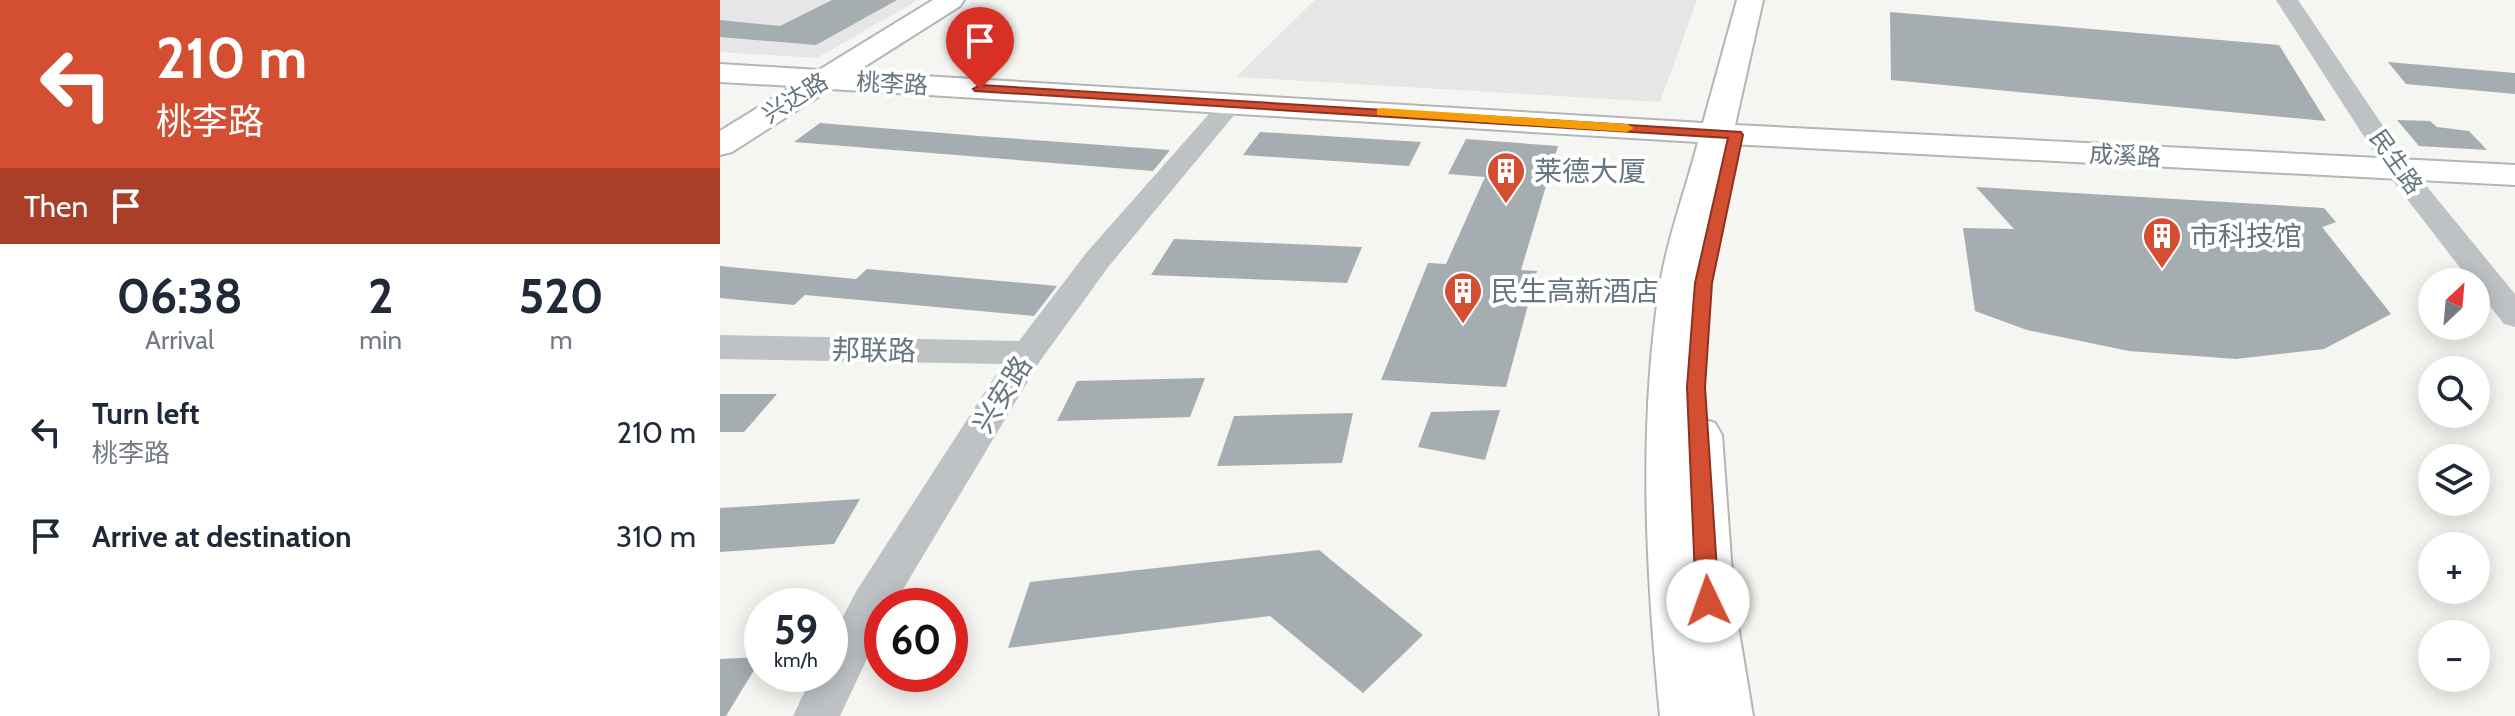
<!DOCTYPE html>
<meta charset="utf-8">
<style>
:root{--surface:#fff;--page:#f2f2f3;--text:#1f2937;--muted:#747a83}
body{margin:0;font-family:Cabin,"Noto Sans SC",sans-serif;background:var(--page);color:var(--text);height:100vh;display:flex;flex-direction:column;font-size:30px;white-space:nowrap}
*{box-sizing:border-box;margin:0}
p{font-size:26px;color:var(--muted)}
.icon{flex:none;width:44px;height:44px;fill:none;stroke:currentColor;stroke-width:2;stroke-linecap:round;stroke-linejoin:round}
.map{position:relative;flex:1;overflow:hidden}
.sheet{display:flex;flex-direction:column;background:var(--surface);width:720px}
.sheet>*{flex:none}
.banner{background:#d44f32;color:#fff;overflow:hidden}
.needle{width:52px;rotate:26deg}
.tools{position:absolute;left:1698px;top:268px;display:grid;gap:16px}
.tools a{display:grid;place-items:center;width:72px;height:72px;border-radius:50%;background:var(--surface);box-shadow:0 4px 20px #0003;font-size:40px}
.speed{position:absolute;left:24px;top:588px;display:flex;gap:16px;font-size:40px;font-weight:700;text-align:center}
.speed>*{display:grid;place-content:center;width:104px;height:104px;border-radius:50%;background:var(--surface);box-shadow:0 4px 20px #0003;line-height:1}
.speed small{font-size:20px;font-weight:400}
.speed .limit{border:12px solid #d22;background:#fff;color:#111}
.pin{position:absolute;display:grid;place-items:center;width:68px;height:68px;color:#fff;margin:-82px -34px;border-radius:50% 50% 50% 0;rotate:-45deg;box-shadow:0 0 8px #0007}
.pin .icon{rotate:45deg}
.me{position:absolute;width:88px;margin:-44px;rotate:357deg;stroke-linejoin:round;filter:drop-shadow(0 0 6px #0008)}
.turn{display:flex;align-items:center;gap:28px;height:168px;padding:0 24px;font-size:36px}
.turn .icon{width:104px;height:104px;stroke-width:2.5}
.turn b{display:block;font-size:56px;line-height:68px}
.then{display:flex;align-items:center;height:76px;padding:0 24px;background:#0003;gap:16px;font-size:30px}
.eta{display:flex;justify-content:space-evenly;align-items:center;height:136px;text-align:center}
.eta b{font-size:48px;font-weight:800;line-height:56px}
ul{padding:0;list-style:none}
li{display:flex;align-items:center;gap:24px;height:104px;padding:0 24px}
li div{flex:1}
li b{display:block;font-size:30px}
li em{font-style:normal}
main{display:flex;flex:1;min-height:0}
.map>svg:first-child{display:block}
.built{fill:#e5e6e5}
.building{fill:#a5adb1}
.lines{fill:none;stroke-linecap:round;stroke-linejoin:round}
.major-casing{stroke:#b2b6b9;stroke-width:4}
.minor{fill:#bec2c5;fill-rule:evenodd}
.major{fill:#fff;fill-rule:evenodd}
.route{fill:#d44f32;stroke:#8a3320;stroke-width:2}
.slow{fill:#f59e0b}
.labels{text-anchor:middle;stroke-width:8;stroke-linejoin:round;paint-order:stroke}
.far-street-label{font-size:24px;fill:#667680;stroke:#fff}
.poi-label{font-size:28px;fill:#667680;stroke:#fff;text-anchor:start}
.street-label{font-size:28px;fill:#667680;stroke:#fff}
</style>
<main>
<section class="sheet">
<div class="banner">
<div class="turn"><svg class="icon" aria-label="left" viewBox="0 0 24 24"><path d="M17 20v-9H6M10 6l-5 5 5 5"/></svg><div><b>210 m</b>桃李路</div></div>
<div class="then">Then<svg class="icon" aria-label="arrive" viewBox="0 0 24 24"><path d="M6 21V4h12l-3 4 3 4H6"/></svg></div>
</div>
<div class="eta">
<div><b>06:38</b><p>Arrival</p></div>
<div><b>2</b><p>min</p></div>
<div><b>520</b><p>m</p></div>
</div>
<ul>
<li><svg class="icon" aria-label="left" viewBox="0 0 24 24"><path d="M17 20v-9H6M10 6l-5 5 5 5"/></svg><div><b>Turn left</b><p>桃李路</p></div><em>210 m</em></li>
<li><svg class="icon" aria-label="arrive" viewBox="0 0 24 24"><path d="M6 21V4h12l-3 4 3 4H6"/></svg><div><b>Arrive at destination</b></div><em>310 m</em></li>
</ul>
</section>
<div class="map">
<svg width="1795" height="716" viewBox="0 0 1795 716">
<rect width="100%" height="100%" fill="#f5f5f1"/>
<!-- built -->
<path class="built" d="M 0,0 L 198,0 L 97,58 L 0,52 Z
M 595,0 L 977,0 L 940,102 L 516,77 Z"/>
<!-- building -->
<path class="building" d="M 112,0 L 177,0 L 96,45 L 0,37 L 0,20 L 60,26 Z
M 1170,12 L 1559,45 L 1606,121 L 1171,80 Z
M 1668,62 L 1795,73 L 1795,94 L 1686,84 Z
M 1677,120 L 1710,121 L 1717,127 L 1749,131 L 1767,150 L 1699,146 Z
M 100,123 L 259,136 L 450,150 L 433,171 L 74,142 Z
M 540,132 L 701,142 L 689,166 L 523,155 Z
M 746,139 L 838,146 L 801,270 L 817,271 L 786,387 L 661,380 L 708,263 L 726,264 L 765,177 L 728,174 Z
M 1256,187 L 1604,208 L 1616,222 L 1602,227 L 1671,314 L 1604,349 L 1516,359 L 1409,351 L 1307,330 L 1255,311 L 1243,228 L 1294,229 Z
M 454,239 L 642,247 L 627,283 L 431,275 Z
M 0,266 L 136,279 L 147,269 L 337,286 L 314,316 L 85,295 L 74,305 L 0,298 Z
M 485,378 L 470,417 L 337,421 L 357,381 Z
M 0,394 L 57,394 L 24,432 L 0,432 Z
M 780,410 L 765,460 L 698,447 L 711,412 Z
M 633,413 L 622,463 L 497,466 L 514,416 Z
M 140,499 L 114,544 L 0,552 L 0,508 Z
M 599,550 L 703,635 L 643,693 L 550,616 L 288,648 L 310,582 Z
M 42,657 L 6,716 L 0,716 L 0,659 Z"/>
<g class="lines">
<defs>
<path id="major" d="M 213,0 L 244,0 L 240,6 L 136,72 L 983,123 L 1017,0 L 1043,0 L 1015,125 L 1795,165 L 1795,185 L 1010,144 L 979,281 L 972,387 L 973,420 L 979,418 L 995,423 L 1002,435 L 1014,601 L 1033,716 L 940,716 C 926,574 918,426 940,284 C 948,236 966,189 978,142 L 110,89 L 12,152 L 0,155 L 0,131 L 73,86 L 0,82 L 0,64 L 99,70 Z"/>
</defs>
<!-- major casing -->
<use href="#major" class="major-casing"/>
<!-- minor -->
<path class="minor" d="M 1556,0 L 1578,0 L 1690,166 L 1795,294 L 1795,327 L 1784,324 L 1756,288 L 1756,282 L 1751,282 L 1670,177 Z
M 513,95 L 522,97 L 525,102 L 389,266 L 320,361 L 173,606 L 162,606 L 162,627 L 120,716 L 73,716 L 93,674 L 110,674 L 110,641 L 137,590 L 283,364 L 0,359 L 0,335 L 299,341 L 367,252 L 504,97 Z"/>
<!-- major -->
<use href="#major" class="major"/>
</g>
<!-- route -->
<path class="route" d="M 260,85 L 1021,132 L 1023,135 L 992,283 L 985,387 L 999,601 L 996,608 L 988,611 L 980,608 L 976,601 L 967,387 L 975,283 L 1008,138 L 255,91 L 253,89 Z"/>
<!-- slow -->
<path class="slow" d="M 662,108 L 907,124 L 914,128 L 907,132 L 657,115 L 657,109 Z"/>
<!-- icons -->
<defs>
<symbol id="building-pin" viewBox="-11 -11 22 30"><path d="M0 17L-7.5 6A9.5 9.5 0 1 1 7.5 6Z" fill="#d44f32" stroke="#fff"/><path d="M-4-6H4V6H1V3H-1V6H-4ZM-2.5-4.3h1.7v1.8h-1.7ZM.8-4.3h1.7v1.8H.8ZM-2.5-1h1.7V.8h-1.7ZM.8-1h1.7V.8H.8Z" fill="#fff"/></symbol>
</defs>
<g fill-rule="evenodd">
<use href="#building-pin" x="764" y="149" width="44" height="60"/>
<use href="#building-pin" x="1420" y="214" width="44" height="60"/>
<use href="#building-pin" x="721" y="269" width="44" height="60"/>
</g>
<g class="labels">
<!-- far-street labels -->
<g class="far-street-label">
<text transform="translate(172 84) rotate(3)" y="8">桃李路</text>
<text transform="translate(75 98) rotate(-32)" y="8">兴达路</text>
<text transform="translate(1405 156) rotate(3)" y="8">成溪路</text>
<text transform="translate(1676 162) rotate(55)" y="8">民生路</text>
</g>
<!-- poi labels -->
<g class="poi-label">
<text x="814" y="181">莱德大厦</text>
<text x="1470" y="246">市科技馆</text>
<text x="771" y="301">民生高新酒店</text>
</g>
<!-- street labels -->
<g class="street-label">
<text transform="translate(154 350) rotate(1)" y="10">邦联路</text>
<text transform="translate(282 394) rotate(-58)" y="10">兴安路</text>
</g>
</g>
</svg>
<div class="tools">
<a><svg class="needle" viewBox="-14 -14 28 28"><path d="M0-13l5 13h-10z" fill="#e53935"/><path d="M0 13l5-13h-10z" fill="#747a83"/></svg></a>
<a><svg class="icon" aria-label="search" viewBox="0 0 24 24"><circle cx="10" cy="10" r="6"/><path d="M15 15l6 6"/></svg></a>
<a><svg class="icon" aria-label="layers" viewBox="0 0 24 24"><path d="M12 4l9 5-9 5-9-5zM3 14l9 5 9-5"/></svg></a>
<a>+</a>
<a>−</a>
</div>
<div class="speed"><div>59<small>km/h</small></div><div class="limit">60</div></div>
<div class="pin" style="left:260px;top:89px;background:#d93025"><svg class="icon" aria-label="arrive" viewBox="0 0 24 24"><path d="M6 21V4h12l-3 4 3 4H6"/></svg></div>
<svg class="me" style="left:988px;top:601px" viewBox="-20 -20 40 40"><circle r="19" fill="#fff"/><path d="M0-13L10 11 0 6-10 11z" fill="#d44f32"/></svg>
</div>
</main>
